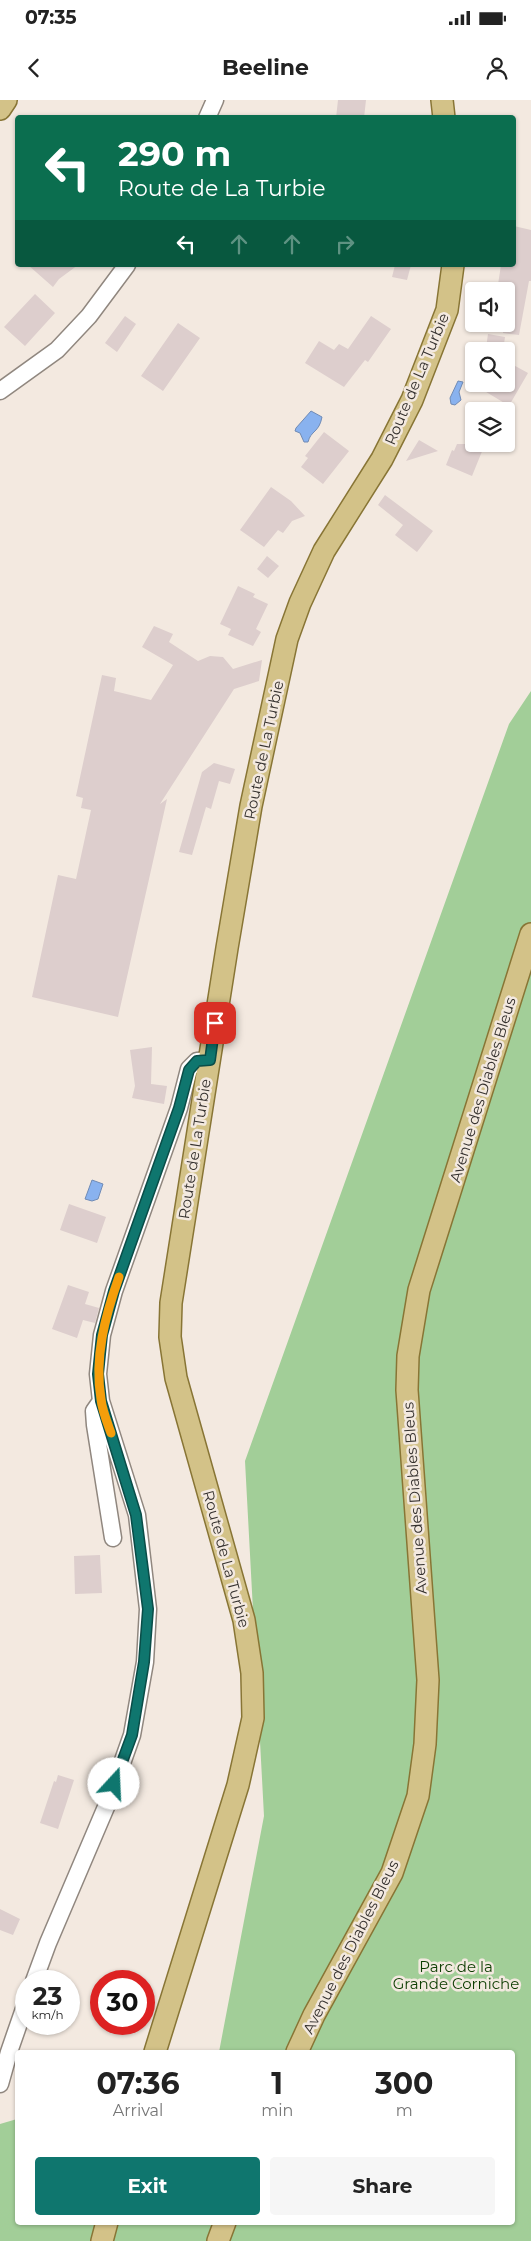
<!DOCTYPE html>
<style>
:root{--surface:#fff;--page:#f6f6f6;--text:#222;--muted:#767676;--accent:#0f766e}
body{margin:0;font-family:Montserrat,sans-serif;background:var(--page);color:var(--text);height:100vh;display:flex;flex-direction:column;font-size:19px;white-space:nowrap}
*{box-sizing:border-box;margin:0}
p{font-size:16px;color:var(--muted)}
.icon{flex:none;width:28px;height:28px;fill:none;stroke:currentColor;stroke-width:2;stroke-linecap:round;stroke-linejoin:round}
.map{position:relative;flex:1;overflow:hidden}
.details{position:absolute;left:15px;top:1950px;width:500px;height:175px;display:flex;flex-direction:column;background:var(--surface);border-radius:5px;box-shadow:0 1px 4px #0004}
.details>*{flex:none}
.guide{position:absolute;left:15px;top:15px;width:501px;height:152px;border-radius:5px;box-shadow:0 1px 4px #0004;background:#0b6e4f;color:#fff;overflow:hidden}
.buttons{position:absolute;left:465px;top:182px;display:grid;gap:10px}
.buttons a{display:grid;place-items:center;width:50px;height:50px;border-radius:5px;background:var(--surface);box-shadow:0 1px 4px #0004;font-size:25px}
.speed{position:absolute;left:15px;top:1870px;display:flex;gap:10px;font-size:25px;font-weight:700;text-align:center}
.speed>*{display:grid;place-content:center;width:65px;height:65px;border-radius:50%;background:var(--surface);box-shadow:0 1px 4px #0004;line-height:1}
.speed small{font-size:12px;font-weight:400}
.speed .limit{border:8px solid #d22;background:#fff;color:#111}
.pin{position:absolute;display:grid;place-items:center;width:42px;height:42px;color:#fff;margin:-21px;border-radius:10px;box-shadow:0 2px 8px #0006}
.me{position:absolute;width:55px;margin:-28px;rotate:20deg;stroke-linejoin:round;filter:drop-shadow(0 0 4px #0008)}
.turn{display:flex;align-items:center;gap:18px;height:105px;padding:0 20px;font-size:22px}
.turn .icon{width:65px;height:65px;stroke-width:2.5}
.turn b{display:block;font-size:35px;line-height:42px}
.lanes{display:flex;align-items:center;height:48px;padding:0 20px;background:#0003;justify-content:center;gap:25px;direction:ltr}
.lanes .off{opacity:.35}
.eta{display:flex;justify-content:space-evenly;align-items:center;height:85px;text-align:center}
.eta b{font-size:30px;font-weight:700;line-height:35px}
.button{display:flex;gap:10px;margin-top:auto;padding:10px 20px}
.button a{flex:1;height:58px;border-radius:5px;background:var(--accent);color:#fff;font-size:20px;font-weight:700;line-height:58px;text-align:center}
.button a+a{background:var(--page);color:var(--text)}
.status{display:flex;justify-content:space-between;align-items:center;height:35px;padding:0 25px;background:var(--surface);direction:ltr}
.status svg{height:14px;fill:currentColor}
header{display:flex;justify-content:space-between;align-items:center;height:65px;padding:0 20px;background:var(--surface);font-size:22px;font-weight:700}
.map>svg:first-child{display:block}
.green{fill:#a2ce98}
.water{fill:#89b2ef;stroke:#708bb5}
.building{fill:#ddcecd}
.lines{fill:none;stroke-linecap:round;stroke-linejoin:round}
.minor-casing{stroke:#90877f;stroke-width:19}
.major-casing{stroke:#887535;stroke-width:24}
.minor{stroke:#fff;stroke-width:16}
.major{stroke:#d3c288;stroke-width:21}
.route-casing{stroke:#0a4d48;stroke-width:12}
.route{stroke:#0f766e;stroke-width:9}
.slow{stroke:#f59e0b;stroke-width:9}
.labels{text-anchor:middle;stroke-width:5;stroke-linejoin:round;paint-order:stroke}
.street-label{font-size:15px;fill:#35312e;stroke:#f3e9e0}
.park-label{font-size:15px;fill:#0c3d00;stroke:#f3e9e0}
</style>
<div class="status"><b>07:35</b><svg viewBox="0 0 49 12"><path d="M0 12V9h3v3zM5 12V6h3v6zM10 12V3h3v9zM15 12V0h3v12zM26 1h20v11H26zM47 4h2v5h-2z"/></svg></div>
<header><svg class="icon" aria-label="back" viewBox="0 0 24 24"><path d="M15 5l-7 7 7 7"/></svg>Beeline<svg class="icon" aria-label="person" viewBox="0 0 24 24"><circle cx="12" cy="8" r="4"/><path d="M4 21q1-7 8-7t8 7"/></svg></header>
<div class="map">
<svg width="531" height="2141" viewBox="0 0 531 2141">
<rect width="100%" height="100%" fill="#f3e9e0"/>
<!-- green -->
<path class="green" d="M 531,591 L 531,2141 L 0,2141 L 0,2024 L 17,2019 L 18,2122 L 512,2122 L 512,1952 L 219,1952 L 264,1716 L 245,1361 L 509,624 Z"/>
<!-- water -->
<path class="water" d="M 458,281 L 463,282 L 459,292 L 461,300 L 455,305 L 451,304 L 450,298 Z
M 311,311 L 322,317 C 319,333 311,330 308,342 L 304,342 L 300,333 L 295,331 L 296,328 Z
M 92,1080 L 103,1084 L 98,1099 L 92,1101 L 85,1099 Z"/>
<!-- building -->
<path class="building" d="M 338,0 L 366,0 L 364,18 L 336,18 Z
M 514,126 L 531,130 L 531,181 L 529,181 L 519,235 L 503,233 L 504,224 L 506,224 L 506,191 L 497,191 L 501,165 L 514,165 Z
M 28,165 L 78,165 L 59,179 L 53,187 Z
M 395,165 L 411,165 L 407,180 L 392,177 Z
M 35,194 L 55,213 L 25,246 L 4,227 Z
M 125,216 L 136,224 L 117,252 L 105,243 Z
M 371,216 L 391,229 L 368,262 L 365,260 L 344,287 L 305,263 L 319,241 L 334,250 L 339,244 L 348,249 Z
M 178,223 L 200,238 L 163,291 L 141,276 Z
M 488,234 L 505,237 L 503,251 L 486,248 Z
M 506,261 L 528,273 L 506,311 L 506,304 L 473,284 L 506,284 Z
M 324,332 L 349,351 L 323,384 L 301,367 L 308,358 L 305,356 Z
M 419,340 L 438,351 L 406,361 Z
M 457,344 L 485,344 L 472,376 L 446,365 L 452,350 L 454,351 Z
M 271,387 L 291,401 L 305,416 L 292,421 L 283,433 L 278,430 L 264,447 L 240,430 Z
M 385,395 L 433,431 L 417,452 L 395,435 L 403,425 L 378,405 Z
M 267,456 L 279,466 L 268,478 L 257,469 Z
M 238,486 L 255,494 L 253,497 L 268,504 L 256,529 L 261,532 L 253,546 L 228,535 L 231,529 L 220,524 Z
M 154,526 L 173,534 L 169,542 L 198,561 L 210,556 L 223,557 L 233,569 L 262,560 L 259,581 L 234,589 L 160,704 L 167,699 L 118,917 L 32,897 L 58,775 L 76,779 L 91,710 L 81,708 L 83,698 L 76,696 L 102,575 L 116,578 L 114,591 L 151,600 L 173,565 L 142,547 Z
M 214,663 L 235,669 L 230,684 L 219,681 L 211,709 L 206,707 L 192,755 L 179,752 L 202,672 Z
M 152,947 L 151,984 L 167,986 L 164,1004 L 132,998 L 135,986 L 130,950 Z
M 69,1104 L 106,1117 L 97,1143 L 60,1130 Z
M 68,1185 L 89,1192 L 85,1204 L 99,1208 L 95,1223 L 83,1220 L 77,1238 L 52,1229 Z
M 100,1455 L 102,1493 L 75,1494 L 74,1456 Z
M 58,1675 L 74,1680 L 58,1729 L 40,1723 L 54,1681 L 56,1682 Z
M 0,1809 L 20,1819 L 13,1835 L 0,1830 Z"/>
<g class="lines">
<defs>
<path id="minor" d="M 207,18 L 215,0
M 0,291 L 57,250 L 89,216 L 127,165
M 101,1301 L 94,1311 L 95,1325 L 113,1438
M 34,1881 L 48,1843 L 109,1700 L 132,1635 L 145,1562 L 148,1509 L 137,1415 L 101,1301 L 98,1274 L 102,1235 L 114,1191 L 179,1008 L 189,969 L 197,961 L 210,960
M 0,1984 L 9,1952 L 26,1903"/>
<path id="major" d="M 442,0 L 444,18
M 0,9 L 6,0
M 155,1952 L 238,1685 L 253,1618 L 252,1573 L 244,1520 L 176,1278 L 170,1237 L 171,1203 L 227,848 L 251,706 L 287,539 L 300,503 L 324,451 L 382,359 L 412,300 L 447,210 L 453,165
M 297,1952 L 314,1915 L 392,1773 L 418,1696 L 425,1644 L 428,1580 L 407,1290 L 408,1256 L 419,1190 L 531,834
M 102,2141 L 107,2122
M 218,2141 L 225,2122"/>
</defs>
<!-- minor casing -->
<use href="#minor" class="minor-casing"/>
<!-- major casing -->
<use href="#major" class="major-casing"/>
<!-- minor -->
<use href="#minor" class="minor"/>
<!-- major -->
<use href="#major" class="major"/>
</g>
<g class="lines">
<defs>
<path id="route" d="M 114,1684 L 132,1635 L 144,1562 L 148,1509 L 136,1415 L 101,1301 L 98,1274 L 100,1254 L 102,1235 L 114,1191 L 179,1008 L 189,970 L 197,961 L 210,960 L 215,923"/>
</defs>
<!-- route casing -->
<use href="#route" class="route-casing"/>
<!-- route -->
<use href="#route" class="route"/>
<!-- slow -->
<path class="slow" d="M 111,1333 C 107,1322 102,1310 101,1299 C 94,1258 105,1216 119,1177"/>
</g>
<g class="labels">
<!-- street labels -->
<g class="street-label">
<text transform="translate(417 279) rotate(-67)" y="5">Route de La Turbie</text>
<text transform="translate(264 650) rotate(-78)" y="5">Route de La Turbie</text>
<text transform="translate(483 990) rotate(-73)" y="5">Avenue des Diables Bleus</text>
<text transform="translate(195 1049) rotate(-81)" y="5">Route de La Turbie</text>
<text transform="translate(415 1398) rotate(-94)" y="5">Avenue des Diables Bleus</text>
<text transform="translate(226 1459) rotate(75)" y="5">Route de La Turbie</text>
<text transform="translate(351 1847) rotate(-63)" y="5">Avenue des Diables Bleus</text>
</g>
<!-- park labels -->
<g class="park-label">
<text x="456" y="1872">Parc de la<tspan x="456" dy="17">Grande Corniche</tspan></text>
</g>
</g>
</svg>
<div class="buttons">
<a><svg class="icon" aria-label="sound" viewBox="0 0 24 24"><path d="M4 9h4l5-4v14l-5-4H4zM17 9q2 3 0 6"/></svg></a>
<a><svg class="icon" aria-label="search" viewBox="0 0 24 24"><circle cx="10" cy="10" r="6"/><path d="M15 15l6 6"/></svg></a>
<a><svg class="icon" aria-label="layers" viewBox="0 0 24 24"><path d="M12 4l9 5-9 5-9-5zM3 14l9 5 9-5"/></svg></a>
</div>
<div class="speed"><div>23<small>km/h</small></div><div class="limit">30</div></div>
<div class="pin" style="left:215px;top:923px;background:#d93025"><svg class="icon" aria-label="arrive" viewBox="0 0 24 24"><path d="M6 21V4h12l-3 4 3 4H6"/></svg></div>
<svg class="me" style="left:114px;top:1684px" viewBox="-20 -20 40 40"><circle r="19" fill="#fff"/><path d="M0-13L10 11 0 6-10 11z" fill="#0f766e"/></svg>
<div class="guide">
<div class="turn"><svg class="icon" aria-label="left" viewBox="0 0 24 24"><path d="M17 20v-9H6M10 6l-5 5 5 5"/></svg><div><b>290 m</b>Route de La Turbie</div></div>
<div class="lanes"><svg class="icon" aria-label="left" viewBox="0 0 24 24"><path d="M17 20v-9H6M10 6l-5 5 5 5"/></svg><svg class="icon off" aria-label="ahead" viewBox="0 0 24 24"><path d="M12 20V5M6 11l6-6 6 6"/></svg><svg class="icon off" aria-label="ahead" viewBox="0 0 24 24"><path d="M12 20V5M6 11l6-6 6 6"/></svg><svg class="icon off" aria-label="right" viewBox="0 0 24 24"><path d="M7 20v-9h11M14 6l5 5-5 5"/></svg></div>
</div>
<section class="details">
<div class="eta">
<div><b>07:36</b><p>Arrival</p></div>
<div><b>1</b><p>min</p></div>
<div><b>300</b><p>m</p></div>
</div>
<div class="button"><a>Exit</a><a>Share</a></div>
</section>
</div>
